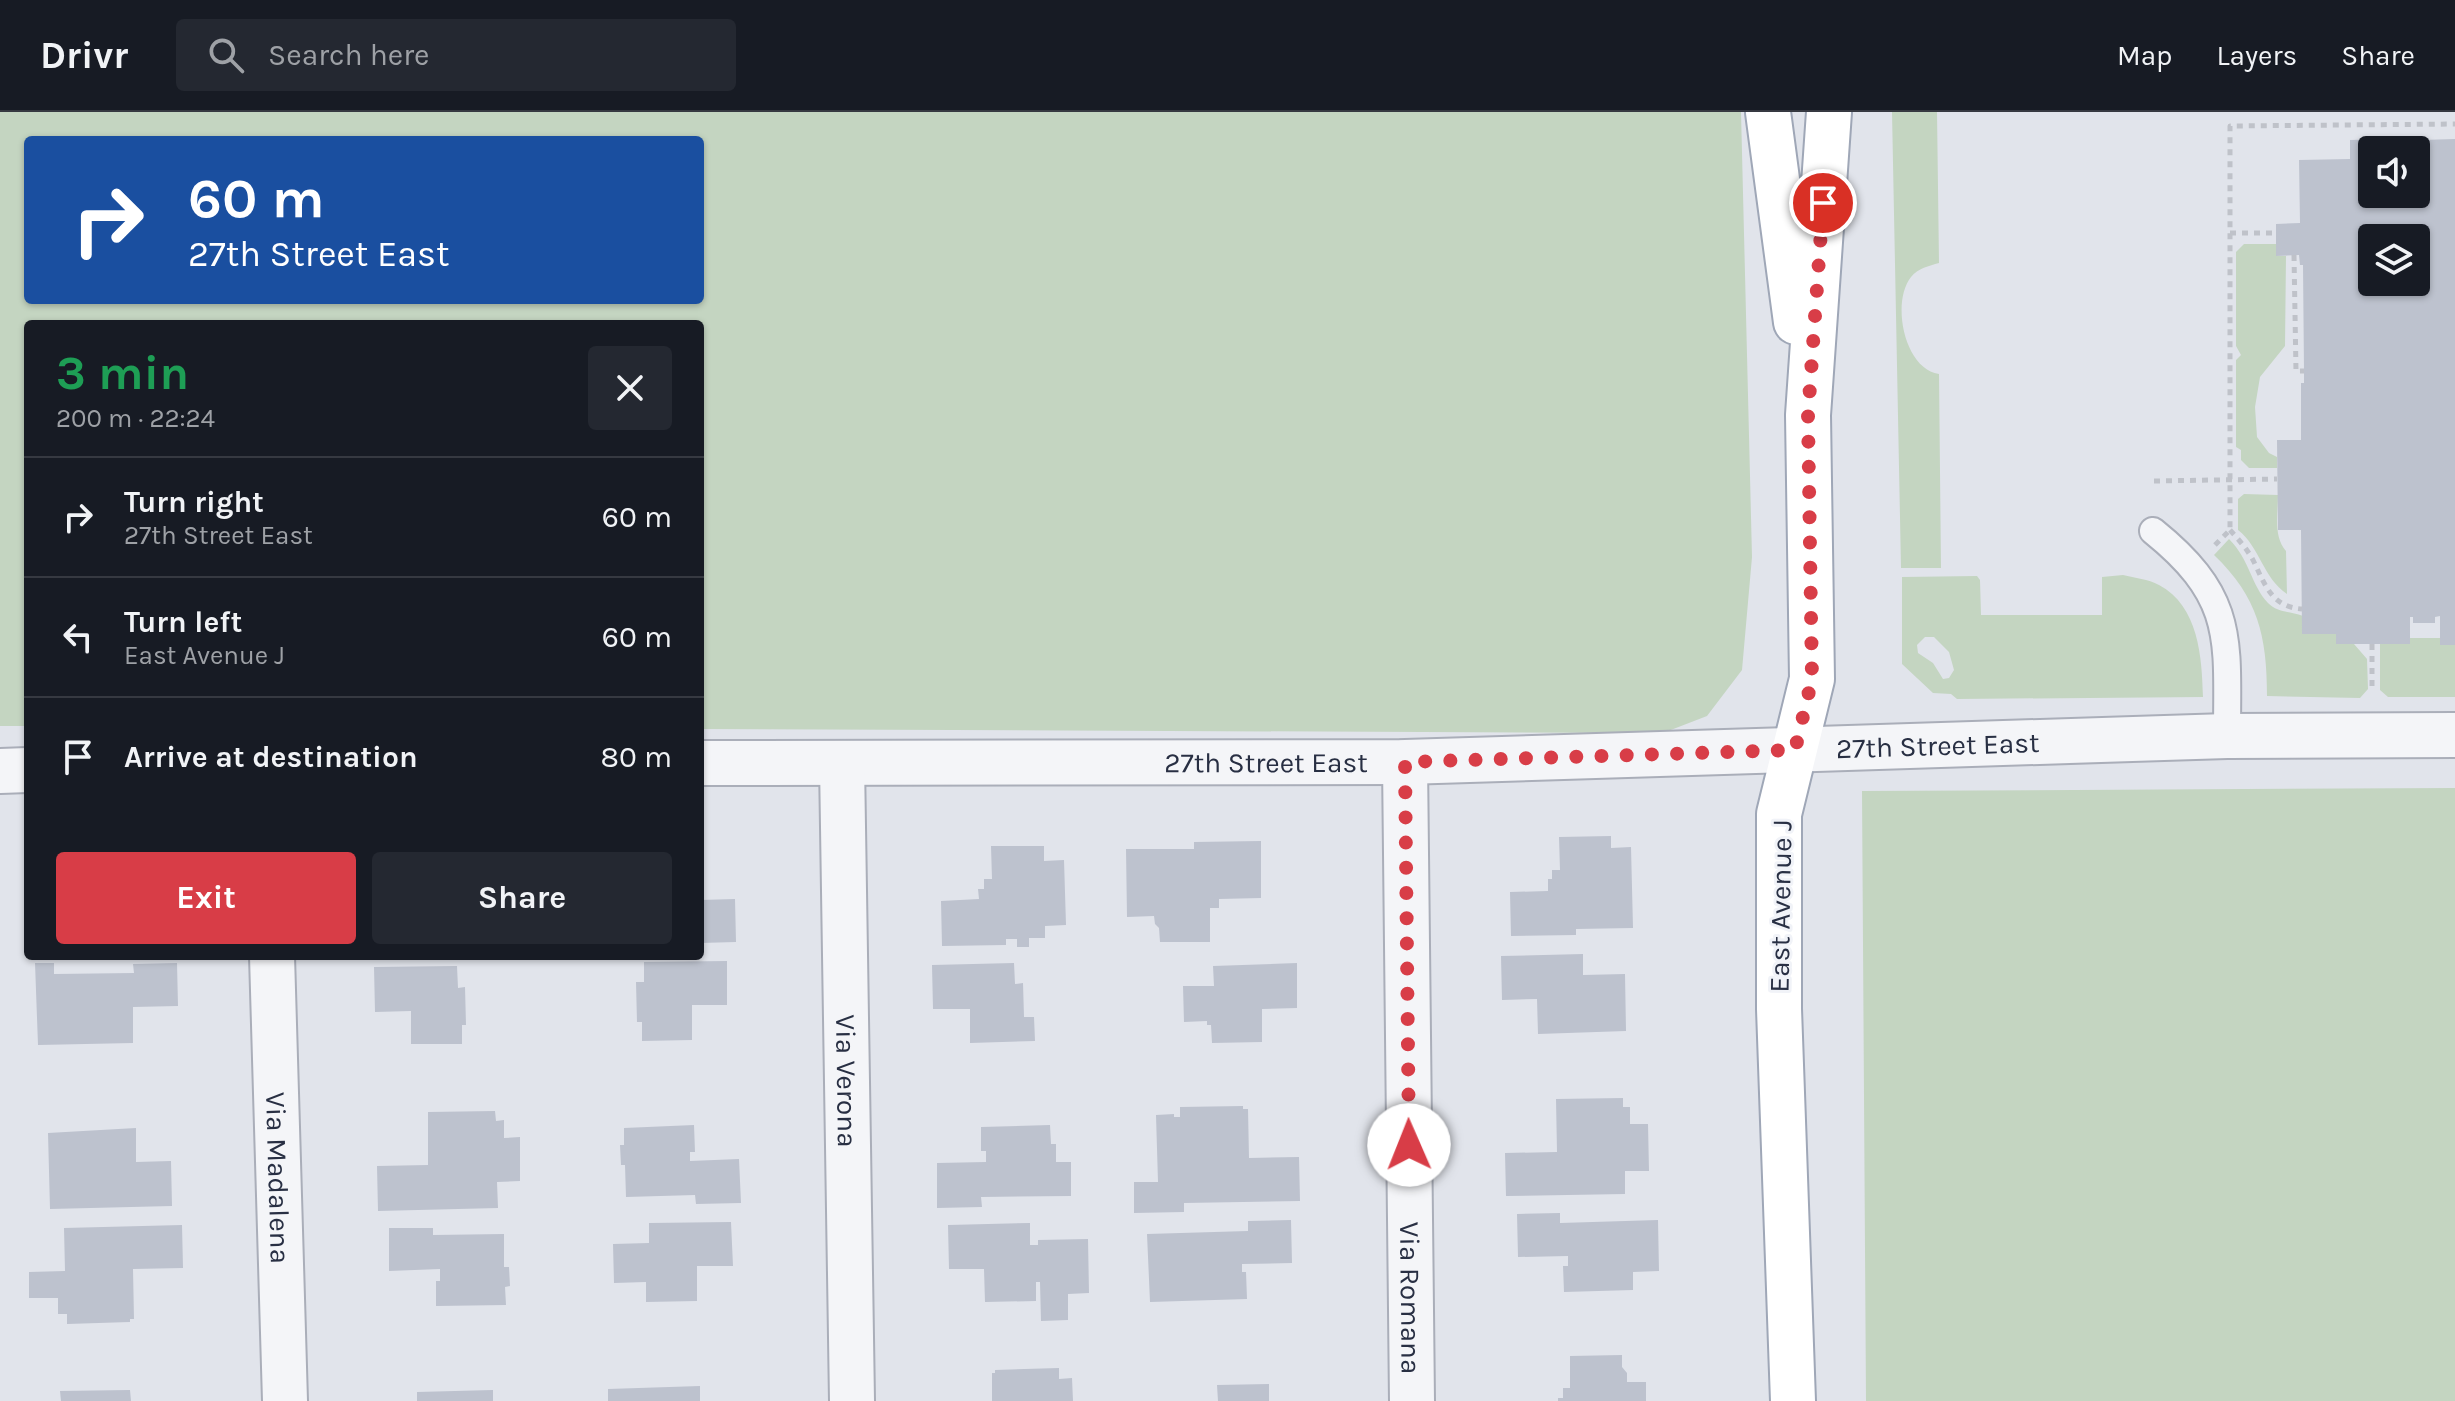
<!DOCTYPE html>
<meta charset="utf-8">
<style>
:root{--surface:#171b24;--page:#242831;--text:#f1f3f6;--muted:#9ea1a6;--line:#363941;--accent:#d83d47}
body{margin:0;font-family:Karla,sans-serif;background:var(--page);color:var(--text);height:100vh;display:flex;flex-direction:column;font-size:30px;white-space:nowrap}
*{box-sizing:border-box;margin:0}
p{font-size:26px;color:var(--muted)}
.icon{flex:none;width:44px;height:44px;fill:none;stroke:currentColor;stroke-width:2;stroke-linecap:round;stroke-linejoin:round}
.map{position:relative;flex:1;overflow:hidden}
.side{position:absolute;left:24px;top:208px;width:680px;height:640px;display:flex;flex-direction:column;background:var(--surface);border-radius:8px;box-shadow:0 2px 6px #0004}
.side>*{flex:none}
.hud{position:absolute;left:24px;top:24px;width:680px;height:168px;border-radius:8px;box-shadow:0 2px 6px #0004;background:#1a4fa0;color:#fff;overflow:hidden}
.controls{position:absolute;left:2358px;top:24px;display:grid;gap:16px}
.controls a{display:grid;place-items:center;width:72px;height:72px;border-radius:8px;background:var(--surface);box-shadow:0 2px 6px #0004;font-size:40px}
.pin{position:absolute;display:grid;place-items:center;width:68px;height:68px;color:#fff;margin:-34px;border:4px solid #fff;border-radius:50%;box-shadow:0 2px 8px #0007}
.me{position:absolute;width:88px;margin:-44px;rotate:359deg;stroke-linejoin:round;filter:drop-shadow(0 0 6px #0008)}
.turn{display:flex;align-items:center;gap:28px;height:168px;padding:0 32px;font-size:36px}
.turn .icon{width:104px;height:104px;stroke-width:2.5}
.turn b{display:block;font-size:56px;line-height:68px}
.round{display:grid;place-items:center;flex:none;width:84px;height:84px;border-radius:8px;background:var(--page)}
.head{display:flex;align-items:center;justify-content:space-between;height:136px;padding:0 32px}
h1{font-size:48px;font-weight:700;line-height:60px;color:#1e9e55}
.action{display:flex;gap:16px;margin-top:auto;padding:16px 32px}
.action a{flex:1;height:92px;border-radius:8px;background:var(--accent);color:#fff;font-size:32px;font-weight:700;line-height:92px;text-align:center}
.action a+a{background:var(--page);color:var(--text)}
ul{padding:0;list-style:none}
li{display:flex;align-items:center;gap:24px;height:120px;padding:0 32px;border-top:2px solid var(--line)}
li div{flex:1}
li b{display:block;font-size:30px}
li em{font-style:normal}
header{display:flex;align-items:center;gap:48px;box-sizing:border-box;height:112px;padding:0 40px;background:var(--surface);border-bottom:2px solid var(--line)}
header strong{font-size:38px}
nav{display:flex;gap:44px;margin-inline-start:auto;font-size:28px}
.search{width:560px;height:72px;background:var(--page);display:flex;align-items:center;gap:20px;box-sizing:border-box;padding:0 28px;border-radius:8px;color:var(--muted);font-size:30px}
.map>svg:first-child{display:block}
.green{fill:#c4d5c1;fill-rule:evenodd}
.building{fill:#bdc2ce;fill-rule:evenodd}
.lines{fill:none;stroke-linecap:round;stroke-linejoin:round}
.service-casing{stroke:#aaaeb9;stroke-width:30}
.minor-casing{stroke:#aaaeb9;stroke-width:48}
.primary-casing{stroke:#9fa7b7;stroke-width:48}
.path{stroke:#bfc2c9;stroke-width:5;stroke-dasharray:6 6;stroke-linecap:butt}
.service{stroke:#f4f5f8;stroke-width:26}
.minor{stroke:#f4f5f8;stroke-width:44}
.primary{stroke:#fff;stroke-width:44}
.route{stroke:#d83d47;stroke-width:14;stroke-dasharray:0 25.2}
.labels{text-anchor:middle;stroke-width:6;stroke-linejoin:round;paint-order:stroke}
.street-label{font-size:28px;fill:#282f43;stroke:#f1f3f8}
</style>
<header>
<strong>Drivr</strong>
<div class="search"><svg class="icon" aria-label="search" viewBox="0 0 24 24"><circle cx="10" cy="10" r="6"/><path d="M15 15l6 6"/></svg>Search here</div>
<nav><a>Map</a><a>Layers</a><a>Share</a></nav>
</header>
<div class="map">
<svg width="2455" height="1289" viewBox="0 0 2455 1289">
<rect width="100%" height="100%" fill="#e1e4eb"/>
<!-- green -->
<path class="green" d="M 0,0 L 1741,0 L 1752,445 L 1742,558 L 1707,604 L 1663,621 L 700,617 L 700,212 L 28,212 L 28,614 L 0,614 ZM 28,28 L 700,28 L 700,188 L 28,188 Z
M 1892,0 L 1937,0 L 1939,151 C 1929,154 1918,156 1911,165 C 1891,190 1904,257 1939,262 L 1941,456 L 1901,456 Z
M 2244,132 L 2276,132 L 2277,144 L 2286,144 L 2285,234 L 2260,265 L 2255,295 L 2257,325 L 2269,341 L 2277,345 L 2277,356 L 2249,356 L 2241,348 L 2241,338 L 2236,335 L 2236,248 L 2241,243 L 2236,234 L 2236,140 Z
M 2244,382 L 2278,383 C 2278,401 2273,424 2286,439 L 2287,482 C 2263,466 2260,435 2238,418 L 2238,387 Z
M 2229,427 C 2250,448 2251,473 2268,491 C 2278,501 2290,499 2303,504 C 2314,508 2326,516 2336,522 L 2337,532 L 2354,532 L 2367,547 L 2368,577 L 2360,586 L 2267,584 C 2267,524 2258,485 2214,443 Z
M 2123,463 C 2135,466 2148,467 2159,473 C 2199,494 2202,546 2203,585 L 1957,587 L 1951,582 L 1933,581 L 1902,552 L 1902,465 L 1977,464 L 1980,468 L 1981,503 L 2102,503 L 2102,465 ZM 1925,525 L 1934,525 L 1949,540 L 1954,558 L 1949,566 L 1943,567 L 1933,551 L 1918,541 L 1917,533 Z
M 2410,526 L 2440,526 L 2440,533 L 2455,533 L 2455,585 L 2388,585 L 2380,578 L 2380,532 L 2409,532 Z
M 2455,676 L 2455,1289 L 1866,1289 L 1862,679 Z"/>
<!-- building -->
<path class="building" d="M 2381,27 L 2381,38 L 2372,38 L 2372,82 L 2416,82 L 2416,47 L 2421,46 L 2421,28 L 2455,27 L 2455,533 L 2440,533 L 2440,504 L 2435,505 L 2435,511 L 2413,511 L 2413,505 L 2410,505 L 2410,532 L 2336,532 L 2336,522 L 2302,522 L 2301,418 L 2278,418 L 2277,328 L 2301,328 L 2301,271 L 2304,271 L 2304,259 L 2303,153 L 2300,153 L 2299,143 L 2276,144 L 2276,112 L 2300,111 L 2299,48 L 2350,47 L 2350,28 ZM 2372,126 L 2416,126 L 2416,170 L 2372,170 Z
M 1611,724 L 1611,736 L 1631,735 L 1633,816 L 1576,817 L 1576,823 L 1511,824 L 1510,780 L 1548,779 L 1548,767 L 1552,767 L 1552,758 L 1560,758 L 1559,725 Z
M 1261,729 L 1261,786 L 1219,787 L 1219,796 L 1210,796 L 1210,830 L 1160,830 L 1159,816 L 1155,812 L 1154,804 L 1127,805 L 1126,737 L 1194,737 L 1194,730 Z
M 991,734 L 1044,734 L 1044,749 L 1064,748 L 1066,813 L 1045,814 L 1045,826 L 1029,826 L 1029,835 L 1017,835 L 1017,827 L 1006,827 L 1006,833 L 942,834 L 941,789 L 979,787 L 978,777 L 984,777 L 984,767 L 992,767 Z
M 735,787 L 736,830 L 700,831 L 700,788 Z
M 1583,842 L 1583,863 L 1625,862 L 1626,919 L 1538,922 L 1537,887 L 1502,888 L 1501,844 Z
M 727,849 L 727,893 L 692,893 L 692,928 L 642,929 L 642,910 L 637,910 L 636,870 L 644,870 L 644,850 Z
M 35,851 L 54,851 L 54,862 L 134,861 L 133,852 L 177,851 L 178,894 L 133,895 L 133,931 L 38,933 Z
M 1014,851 L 1015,872 L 1023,871 L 1024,905 L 1034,905 L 1035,929 L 970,931 L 970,897 L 933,897 L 932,853 Z
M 1297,851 L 1297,896 L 1262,897 L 1262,930 L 1212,931 L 1211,913 L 1207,913 L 1207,909 L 1184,910 L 1183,874 L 1214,874 L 1213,854 Z
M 457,854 L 458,876 L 465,875 L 466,913 L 462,913 L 462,932 L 411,932 L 411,899 L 375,900 L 374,855 Z
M 1623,986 L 1623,995 L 1630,995 L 1630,1012 L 1648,1012 L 1649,1059 L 1625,1059 L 1625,1082 L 1506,1084 L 1505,1041 L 1557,1040 L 1556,987 Z
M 1243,994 L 1243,997 L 1248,997 L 1249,1046 L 1299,1045 L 1300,1089 L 1184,1091 L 1184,1100 L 1134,1101 L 1134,1070 L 1158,1070 L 1156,1003 L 1174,1002 L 1174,1005 L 1180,1005 L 1180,995 Z
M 495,999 L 496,1009 L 504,1008 L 504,1026 L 520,1025 L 520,1069 L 497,1070 L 498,1096 L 378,1099 L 377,1054 L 428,1053 L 428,1000 Z
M 694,1013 L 695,1040 L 690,1040 L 690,1049 L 739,1047 L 741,1091 L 696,1092 L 695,1083 L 626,1085 L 625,1053 L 621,1053 L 620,1033 L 624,1033 L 624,1016 Z
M 1050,1013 L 1051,1032 L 1056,1032 L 1056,1050 L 1071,1050 L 1071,1084 L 981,1085 L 982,1095 L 937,1096 L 937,1051 L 986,1050 L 986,1039 L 981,1039 L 981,1015 Z
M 136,1016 L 136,1050 L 171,1049 L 172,1094 L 50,1097 L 48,1021 Z
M 1560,1101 L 1560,1111 L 1658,1108 L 1659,1159 L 1633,1160 L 1633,1178 L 1564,1180 L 1563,1154 L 1568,1154 L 1568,1144 L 1518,1145 L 1517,1102 Z
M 1291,1108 L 1292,1151 L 1242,1152 L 1242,1160 L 1246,1160 L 1247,1187 L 1150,1190 L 1147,1122 L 1248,1119 L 1248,1109 Z
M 731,1110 L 733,1154 L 697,1154 L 697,1189 L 646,1190 L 646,1170 L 614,1171 L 613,1132 L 649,1131 L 649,1111 Z
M 1030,1111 L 1030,1133 L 1038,1133 L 1038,1128 L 1088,1127 L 1089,1181 L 1068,1182 L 1068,1208 L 1041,1209 L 1040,1170 L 1036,1170 L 1036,1189 L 985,1190 L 984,1157 L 949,1157 L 948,1113 Z
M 182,1113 L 183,1156 L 133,1157 L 134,1207 L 130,1207 L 130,1210 L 67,1212 L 67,1202 L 58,1202 L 58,1186 L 29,1186 L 29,1160 L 65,1159 L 64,1116 Z
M 389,1116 L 433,1116 L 433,1123 L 504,1122 L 504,1155 L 509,1155 L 510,1174 L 505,1175 L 506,1193 L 436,1194 L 436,1169 L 440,1169 L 440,1157 L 389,1159 Z
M 1622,1243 L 1622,1255 L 1627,1261 L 1627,1270 L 1646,1270 L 1646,1289 L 1558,1289 L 1558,1286 L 1563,1286 L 1563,1276 L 1570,1276 L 1570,1244 Z
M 1059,1256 L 1059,1267 L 1072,1266 L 1073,1289 L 992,1289 L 992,1261 L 995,1261 L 995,1258 Z
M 1269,1272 L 1269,1289 L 1218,1289 L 1217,1273 Z
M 700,1274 L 700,1289 L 608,1289 L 608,1277 Z
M 130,1278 L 131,1289 L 61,1289 L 60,1279 Z
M 493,1278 L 493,1289 L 417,1289 L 417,1280 Z"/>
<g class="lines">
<defs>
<path id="service" d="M 2153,419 C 2236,486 2227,527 2227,624"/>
<g id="minor">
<path id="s1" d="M 1405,650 L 1412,1289"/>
<path id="s2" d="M 700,651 L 1405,650 L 2227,624 L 2455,623"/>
<path id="s3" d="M 842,651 L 852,1289"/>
<path d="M 0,659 L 28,658"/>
<path id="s4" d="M 272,844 L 285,1289"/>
</g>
<path id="primary" d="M 1768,0 L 1796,210
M 1793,1289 L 1779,897 L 1779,702 L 1812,567 L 1808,303 L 1829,0"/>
</defs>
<!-- service casing -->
<use href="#service" class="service-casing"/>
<!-- minor casing -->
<use href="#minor" class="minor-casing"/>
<!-- primary casing -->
<use href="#primary" class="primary-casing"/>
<!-- path -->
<path class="path" d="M 2230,121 L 2276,121
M 2294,143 L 2296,259 L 2304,259
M 2154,369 L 2277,367
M 2230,418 C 2239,428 2248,438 2254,450 C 2265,473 2272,495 2302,497
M 2215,433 L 2230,418 L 2230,14 L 2455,12
M 2372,532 L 2372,580"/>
<!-- service -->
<use href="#service" class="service"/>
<!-- minor -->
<use href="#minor" class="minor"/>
<!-- primary -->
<use href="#primary" class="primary"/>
</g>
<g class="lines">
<!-- route -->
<path class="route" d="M 1409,1033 L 1405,650 L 1795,638 L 1812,567 L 1808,303 L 1823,91"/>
</g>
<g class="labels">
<!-- street labels -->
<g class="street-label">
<text dy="10" stroke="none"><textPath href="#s2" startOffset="1238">27th Street East</textPath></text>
<text dy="10" stroke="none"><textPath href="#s2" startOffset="566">27th Street East</textPath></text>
<text transform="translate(1780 794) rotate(-89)" y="10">East Avenue J</text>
<text dy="10" stroke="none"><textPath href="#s3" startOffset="318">Via Verona</textPath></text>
<text dy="10" stroke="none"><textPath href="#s4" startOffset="222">Via Madalena</textPath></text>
<text dy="10" stroke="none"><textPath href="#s1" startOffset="536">Via Romana</textPath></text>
</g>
</g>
</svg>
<div class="controls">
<a><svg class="icon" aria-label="sound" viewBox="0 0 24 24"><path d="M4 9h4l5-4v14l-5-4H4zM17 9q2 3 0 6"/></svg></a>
<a><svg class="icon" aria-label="layers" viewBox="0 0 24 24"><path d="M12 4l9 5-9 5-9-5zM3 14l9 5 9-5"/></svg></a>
</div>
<div class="pin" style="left:1823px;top:91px;background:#d93025"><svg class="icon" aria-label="arrive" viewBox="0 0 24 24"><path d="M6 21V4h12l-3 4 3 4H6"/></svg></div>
<svg class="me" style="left:1409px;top:1033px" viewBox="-20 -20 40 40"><circle r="19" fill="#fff"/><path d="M0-13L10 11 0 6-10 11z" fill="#d83d47"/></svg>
<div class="hud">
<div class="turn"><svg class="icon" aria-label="right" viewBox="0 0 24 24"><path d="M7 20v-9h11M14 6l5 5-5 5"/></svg><div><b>60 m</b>27th Street East</div></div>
</div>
<section class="side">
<div class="head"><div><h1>3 min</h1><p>200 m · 22:24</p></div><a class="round"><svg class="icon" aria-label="close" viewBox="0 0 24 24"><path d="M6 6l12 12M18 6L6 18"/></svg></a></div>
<ul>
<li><svg class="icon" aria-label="right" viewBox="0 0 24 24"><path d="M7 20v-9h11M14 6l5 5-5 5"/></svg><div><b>Turn right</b><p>27th Street East</p></div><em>60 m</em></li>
<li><svg class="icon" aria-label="left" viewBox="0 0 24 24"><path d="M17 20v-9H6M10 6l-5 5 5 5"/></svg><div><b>Turn left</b><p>East Avenue J</p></div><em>60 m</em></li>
<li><svg class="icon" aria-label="arrive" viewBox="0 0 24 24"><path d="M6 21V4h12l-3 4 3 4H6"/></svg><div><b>Arrive at destination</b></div><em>80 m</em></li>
</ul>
<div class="action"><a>Exit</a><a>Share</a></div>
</section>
</div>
